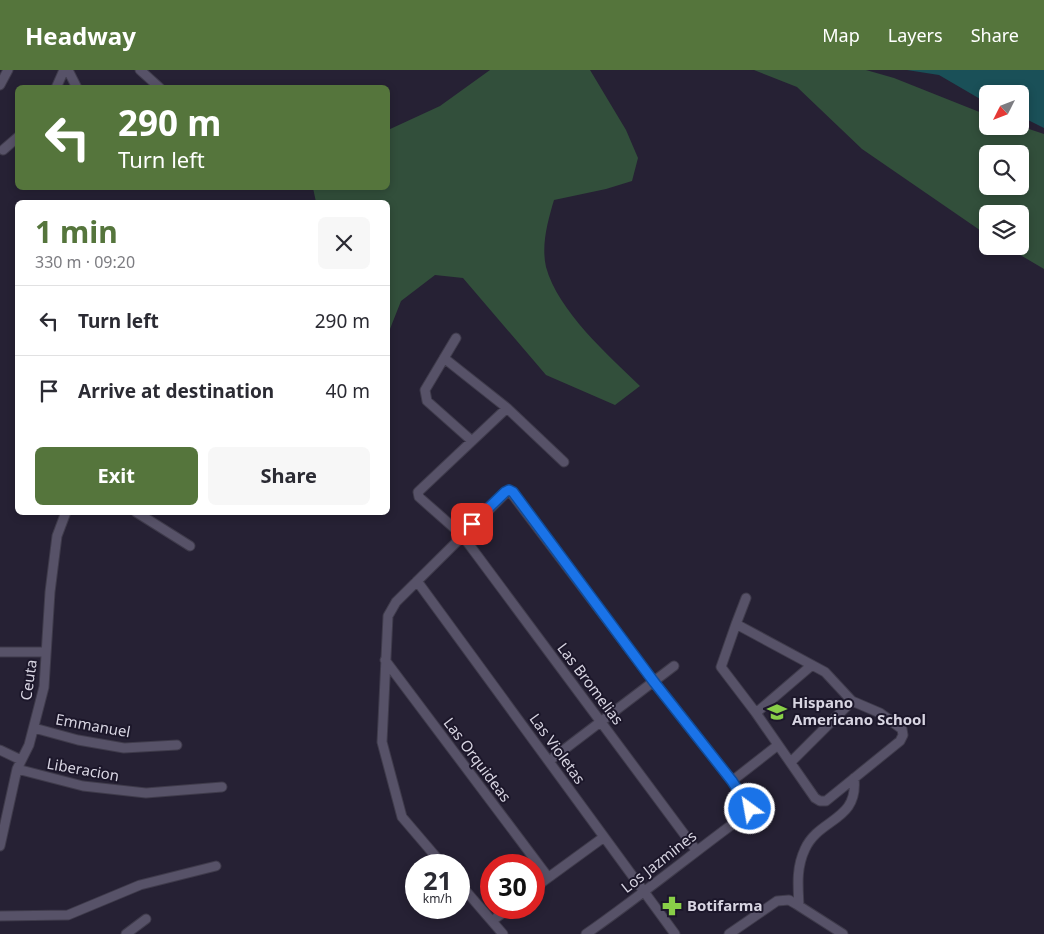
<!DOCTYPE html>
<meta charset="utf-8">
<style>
:root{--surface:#fff;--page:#f7f7f7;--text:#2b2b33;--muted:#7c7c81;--line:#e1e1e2;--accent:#55753c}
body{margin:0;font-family:"Noto Sans",sans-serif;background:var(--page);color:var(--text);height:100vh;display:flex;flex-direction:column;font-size:19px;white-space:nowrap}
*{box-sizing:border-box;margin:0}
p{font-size:16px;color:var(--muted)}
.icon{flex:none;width:28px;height:28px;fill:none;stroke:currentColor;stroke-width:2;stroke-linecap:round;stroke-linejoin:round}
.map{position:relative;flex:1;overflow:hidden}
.sheet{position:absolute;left:15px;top:130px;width:375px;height:315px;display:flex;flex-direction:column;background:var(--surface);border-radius:8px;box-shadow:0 2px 8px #0003}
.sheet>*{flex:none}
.guide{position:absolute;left:15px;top:15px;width:375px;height:105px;border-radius:8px;box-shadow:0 2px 8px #0003;background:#55753c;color:#fff;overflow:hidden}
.needle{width:32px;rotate:228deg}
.fabs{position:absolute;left:979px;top:15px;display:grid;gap:10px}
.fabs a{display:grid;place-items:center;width:50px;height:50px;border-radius:8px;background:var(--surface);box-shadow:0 2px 8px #0003;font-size:25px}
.speed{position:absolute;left:405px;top:784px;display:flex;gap:10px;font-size:25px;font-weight:700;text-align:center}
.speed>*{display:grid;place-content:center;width:65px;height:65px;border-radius:50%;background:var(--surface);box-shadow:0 2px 8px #0003;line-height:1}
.speed small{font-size:12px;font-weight:400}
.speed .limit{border:8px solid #d22;background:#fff;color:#111}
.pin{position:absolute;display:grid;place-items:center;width:42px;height:42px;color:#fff;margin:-21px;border-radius:10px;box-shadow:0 2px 8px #0006}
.me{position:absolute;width:55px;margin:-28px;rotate:328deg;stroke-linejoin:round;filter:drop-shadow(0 0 4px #0008)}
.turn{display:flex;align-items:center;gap:18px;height:105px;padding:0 20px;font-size:22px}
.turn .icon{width:65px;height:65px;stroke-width:2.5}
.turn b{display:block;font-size:35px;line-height:42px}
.round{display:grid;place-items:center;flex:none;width:52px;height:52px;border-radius:8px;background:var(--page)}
.headline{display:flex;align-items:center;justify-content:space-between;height:85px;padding:0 20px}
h1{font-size:30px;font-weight:700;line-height:38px;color:var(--accent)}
.cta{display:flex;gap:10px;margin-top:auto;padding:10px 20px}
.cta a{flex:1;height:58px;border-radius:8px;background:var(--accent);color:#fff;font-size:20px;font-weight:700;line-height:58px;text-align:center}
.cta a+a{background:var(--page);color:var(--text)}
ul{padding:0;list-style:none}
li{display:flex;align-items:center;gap:15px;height:70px;padding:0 20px;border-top:1px solid var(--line)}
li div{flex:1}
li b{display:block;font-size:19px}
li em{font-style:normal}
header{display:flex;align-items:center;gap:30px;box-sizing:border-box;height:70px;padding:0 25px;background:var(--accent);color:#fff}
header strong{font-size:24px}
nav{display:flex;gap:28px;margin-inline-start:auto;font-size:18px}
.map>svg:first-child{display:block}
.green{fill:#324f3b;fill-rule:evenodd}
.water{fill:#1a5058}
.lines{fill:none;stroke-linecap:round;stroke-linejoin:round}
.minor-casing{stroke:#3f3b4b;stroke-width:11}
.minor{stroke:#575268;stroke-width:9}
.route-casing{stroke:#114b97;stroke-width:12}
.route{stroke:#1a73e8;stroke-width:9}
.labels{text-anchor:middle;stroke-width:4;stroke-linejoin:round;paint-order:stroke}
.street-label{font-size:15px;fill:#d8d5e2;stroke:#1c172a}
.poi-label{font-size:15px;font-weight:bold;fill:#d8d5e2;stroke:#1c172a;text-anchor:start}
</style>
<header>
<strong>Headway</strong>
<nav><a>Map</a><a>Layers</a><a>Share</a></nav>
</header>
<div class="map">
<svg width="1044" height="864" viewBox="0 0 1044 864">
<rect width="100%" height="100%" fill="#262134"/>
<!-- green -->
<path class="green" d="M 490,0 L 590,0 L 626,60 L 638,88 L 632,111 L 606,119 L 554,130 C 548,150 541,175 546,197 C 558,241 608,285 640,316 L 615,335 L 546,305 L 463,208 L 435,205 L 401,231 L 388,264 L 388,132 L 316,132 L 313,118 L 388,118 L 388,60 L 440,36 Z
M 754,0 L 866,0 L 894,8 L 987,45 L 988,56 L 1020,56 L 1044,64 L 1044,199 L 1005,176 L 1020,176 L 1020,144 L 988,144 L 987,165 L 862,79 L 797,17 ZM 988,84 L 1020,84 L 1020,116 L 988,116 Z"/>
<!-- water -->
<path class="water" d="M 907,0 L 1044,0 L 1044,58 L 1020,46 L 1020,24 L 988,24 L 987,33 L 939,5 Z"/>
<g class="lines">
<defs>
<path id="minor" d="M 68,0 L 77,18
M 140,0 L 160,18
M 0,15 L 8,0
M 56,18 L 64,0
M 3,80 L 18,67
M 456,268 L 425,320 L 427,331 L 472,371
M 444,288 L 507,338 L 564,392
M 507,338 L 418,422 L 419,427 L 462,465 L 696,780
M 136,442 L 190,476
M 417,511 L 675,864
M 736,554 L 746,528
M 0,582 L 46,582
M 385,590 L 548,807
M 756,643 L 721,597 L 736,554 L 825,602 L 852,631 L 880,643 L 902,659 L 903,665 L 900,671 L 826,731 L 820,731 L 815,728 L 756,643 L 812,595
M 34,658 L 78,670 L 124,678 L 177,675
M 0,680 L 21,690
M 549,691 L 674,596
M 791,692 L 852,631
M 17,699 L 83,716 L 146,723 L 222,717
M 732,711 L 778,675
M 0,776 L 17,699 L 29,675 L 44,617 L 50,522 L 57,466 L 66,442
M 443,795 L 402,747 L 382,672 L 388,546 L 396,532 L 509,420 L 654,612 L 732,711 L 750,739 L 749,742 C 694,782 642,825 586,864
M 459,813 L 503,864
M 534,818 L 604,767
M 799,836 C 798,816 796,798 805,779 C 819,748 859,751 854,708
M 0,846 L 68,845 L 140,815 L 216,796
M 492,851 L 509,838
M 126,864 L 146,849
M 729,864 L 777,831 L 789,830 L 796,834 L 843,864"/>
</defs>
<!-- minor casing -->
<use href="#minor" class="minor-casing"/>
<!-- minor -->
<use href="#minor" class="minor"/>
</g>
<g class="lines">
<defs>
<path id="route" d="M 472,454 L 505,422 L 509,420 L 513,422 L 654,612 L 732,711 L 750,739"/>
</defs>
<!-- route casing -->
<use href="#route" class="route-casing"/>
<!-- route -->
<use href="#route" class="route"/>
</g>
<!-- icons -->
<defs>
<symbol id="school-bare" viewBox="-9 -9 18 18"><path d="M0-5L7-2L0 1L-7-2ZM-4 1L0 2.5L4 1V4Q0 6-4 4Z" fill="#89cf48" stroke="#1c172a" stroke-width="2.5" paint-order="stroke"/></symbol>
<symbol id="pharmacy-bare" viewBox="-9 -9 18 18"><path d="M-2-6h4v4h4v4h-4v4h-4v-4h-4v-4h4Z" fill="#89cf48" stroke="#1c172a" stroke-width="2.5" paint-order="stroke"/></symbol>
</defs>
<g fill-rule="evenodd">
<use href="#school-bare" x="763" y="628" width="28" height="28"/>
<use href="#pharmacy-bare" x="658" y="822" width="28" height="28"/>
</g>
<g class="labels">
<!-- street labels -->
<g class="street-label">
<text transform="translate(29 610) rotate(-82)" y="5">Ceuta</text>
<text transform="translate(590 614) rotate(53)" y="5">Las Bromelias</text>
<text transform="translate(93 656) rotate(10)" y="5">Emmanuel</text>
<text transform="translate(557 679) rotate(54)" y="5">Las Violetas</text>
<text transform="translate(477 690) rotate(53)" y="5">Las Orquideas</text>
<text transform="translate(83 700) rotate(10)" y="5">Liberacion</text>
<text transform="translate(659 792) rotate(-38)" y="5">Los Jazmines</text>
</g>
<!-- poi labels -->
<g class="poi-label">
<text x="792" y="638">Hispano<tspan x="792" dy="17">Americano School</tspan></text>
<text x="687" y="841">Botifarma</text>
</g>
</g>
</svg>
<div class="fabs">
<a><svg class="needle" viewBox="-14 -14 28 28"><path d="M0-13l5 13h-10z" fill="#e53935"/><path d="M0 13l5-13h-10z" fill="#7c7c81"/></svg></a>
<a><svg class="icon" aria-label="search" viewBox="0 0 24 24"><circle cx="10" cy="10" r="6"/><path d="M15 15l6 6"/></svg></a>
<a><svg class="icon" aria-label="layers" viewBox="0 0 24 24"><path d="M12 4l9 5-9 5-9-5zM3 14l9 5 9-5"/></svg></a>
</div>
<div class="speed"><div>21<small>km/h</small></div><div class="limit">30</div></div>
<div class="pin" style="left:472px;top:454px;background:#d93025"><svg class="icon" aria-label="arrive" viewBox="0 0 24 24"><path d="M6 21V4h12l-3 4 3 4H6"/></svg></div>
<svg class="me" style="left:750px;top:739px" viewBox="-20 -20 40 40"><circle r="17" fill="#1a73e8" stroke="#fff" stroke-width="3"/><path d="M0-11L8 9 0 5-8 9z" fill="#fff"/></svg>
<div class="guide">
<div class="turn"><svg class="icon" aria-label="left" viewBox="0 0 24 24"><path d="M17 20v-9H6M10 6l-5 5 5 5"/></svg><div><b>290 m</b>Turn left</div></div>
</div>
<section class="sheet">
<div class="headline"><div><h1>1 min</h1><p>330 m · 09:20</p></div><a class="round"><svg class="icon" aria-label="close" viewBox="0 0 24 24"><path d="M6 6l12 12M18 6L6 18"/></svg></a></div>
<ul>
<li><svg class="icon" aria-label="left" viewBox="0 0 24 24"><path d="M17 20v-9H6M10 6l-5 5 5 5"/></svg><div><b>Turn left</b></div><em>290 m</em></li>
<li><svg class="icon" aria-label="arrive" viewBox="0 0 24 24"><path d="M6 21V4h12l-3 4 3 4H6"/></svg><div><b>Arrive at destination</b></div><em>40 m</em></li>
</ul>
<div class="cta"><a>Exit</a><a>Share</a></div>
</section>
</div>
